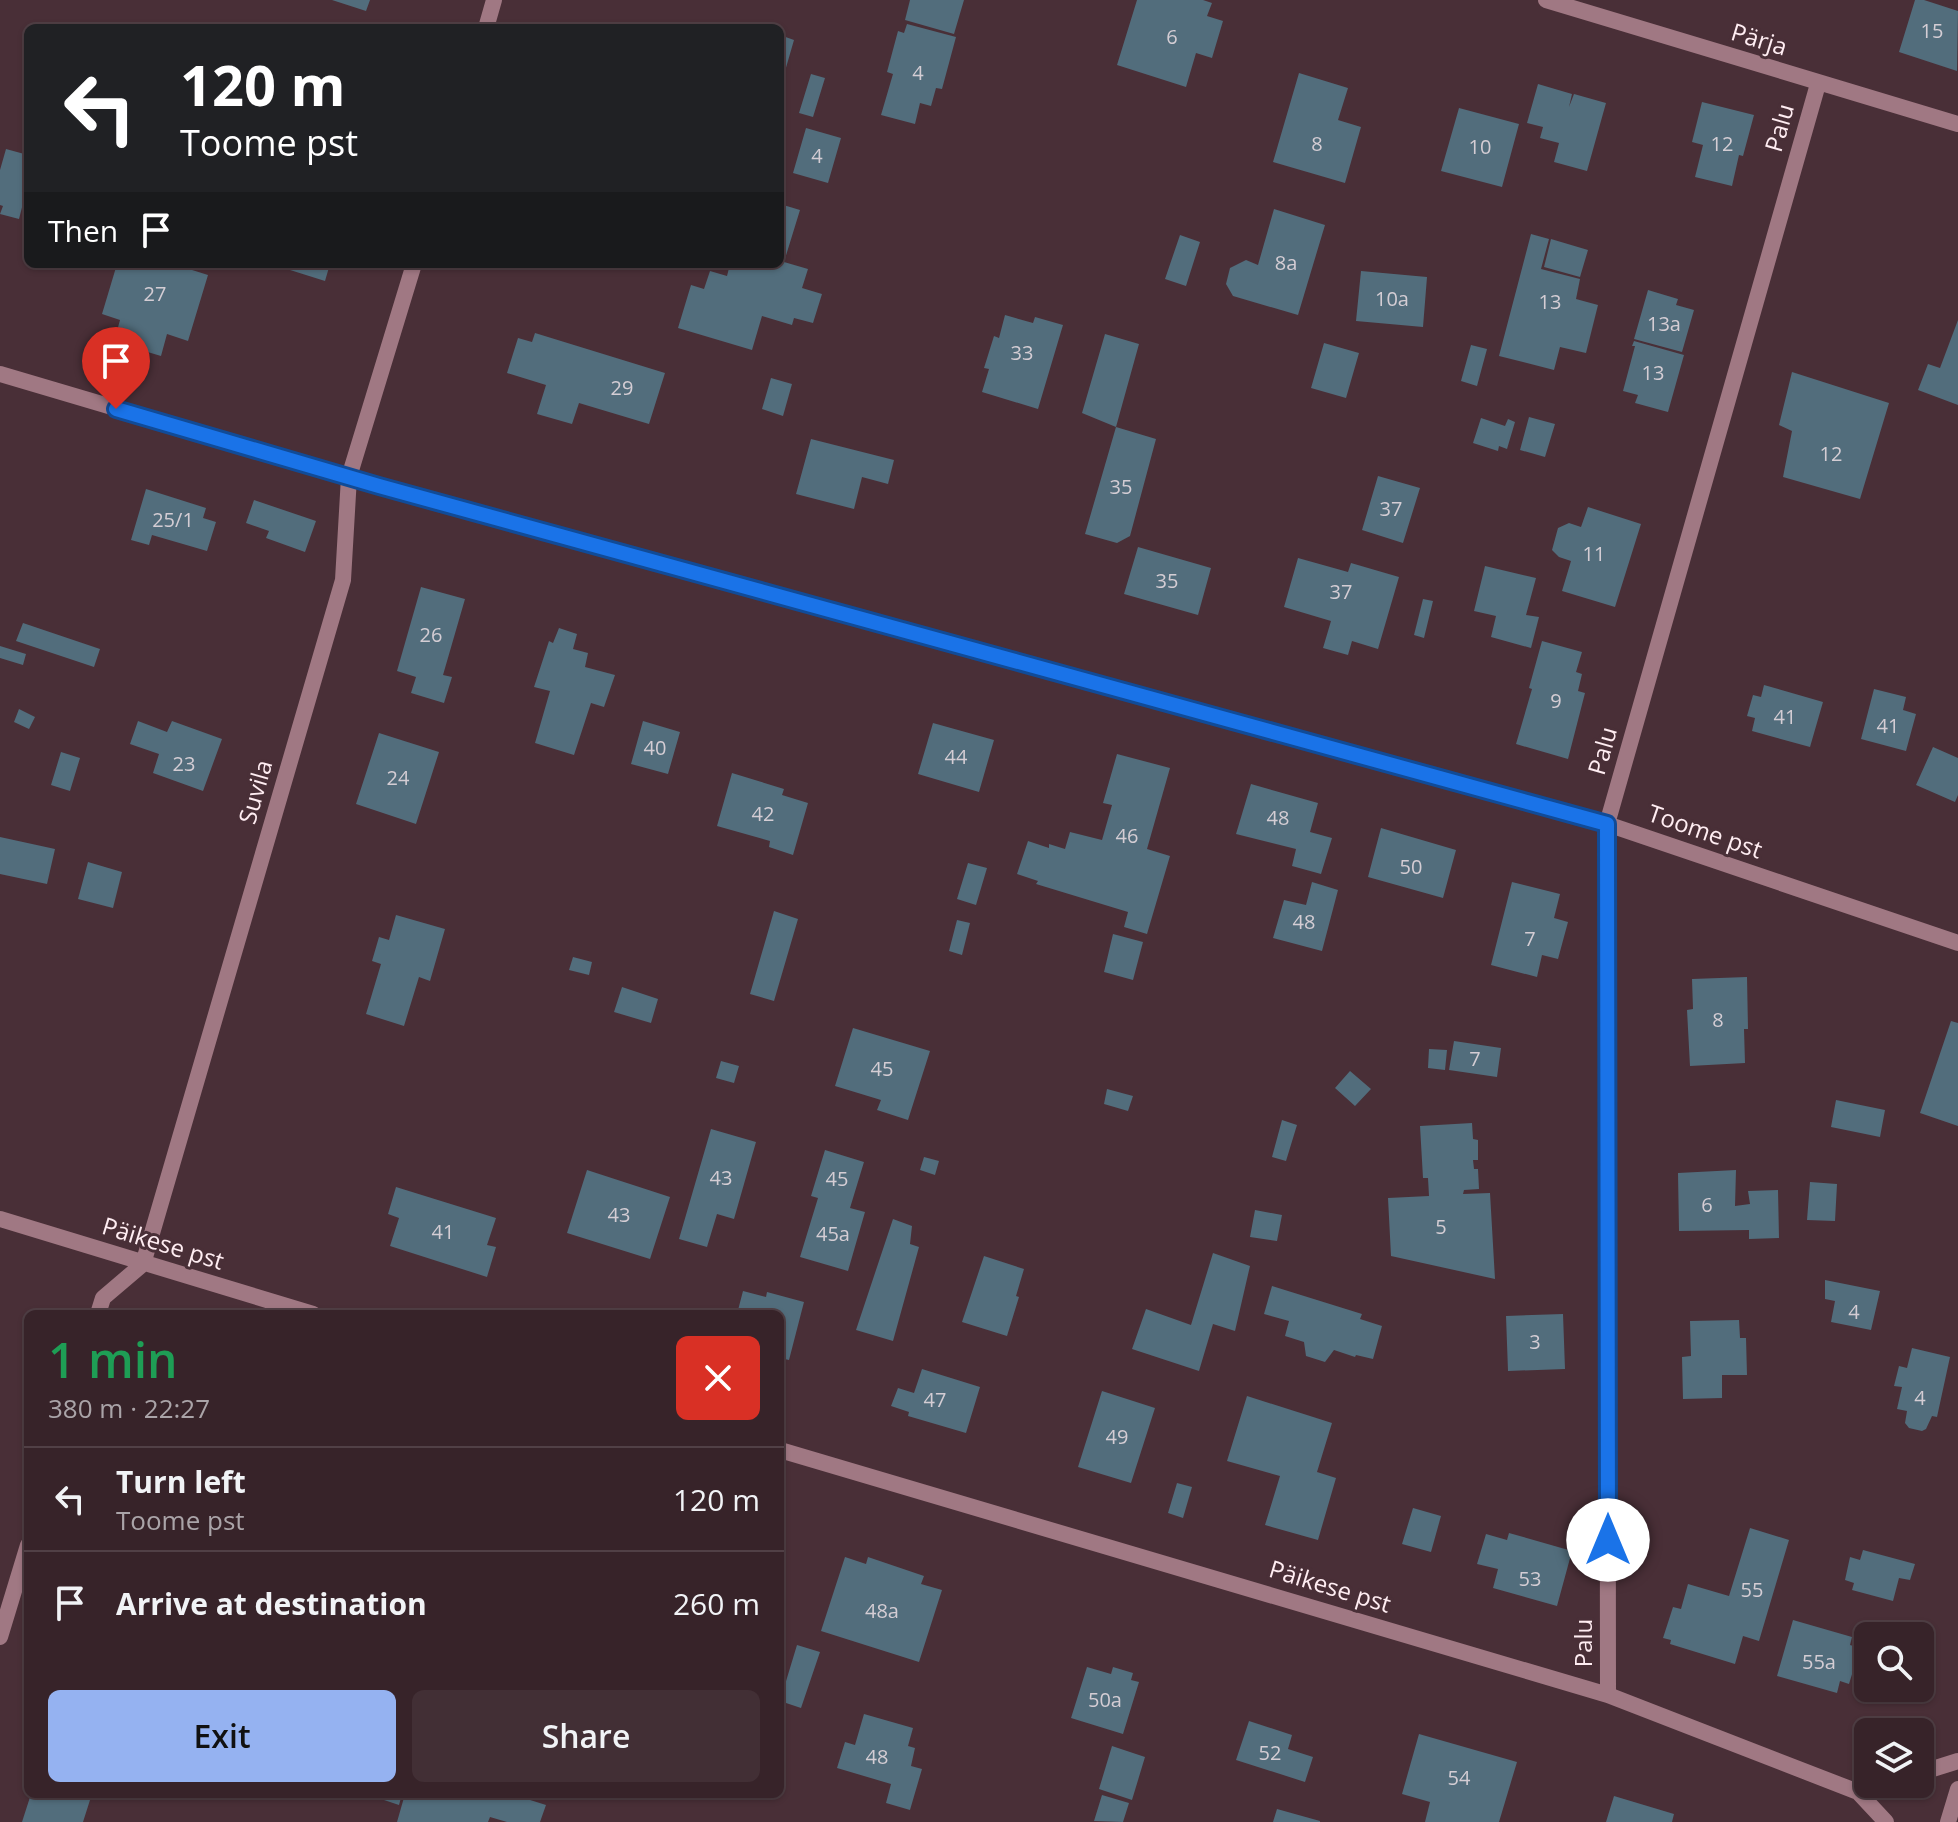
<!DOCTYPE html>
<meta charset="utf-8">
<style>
:root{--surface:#372329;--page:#422f35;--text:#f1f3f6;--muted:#aaa4a8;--line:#514046;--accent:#95b2f1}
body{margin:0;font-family:"Open Sans",sans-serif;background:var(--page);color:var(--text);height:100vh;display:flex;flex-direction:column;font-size:30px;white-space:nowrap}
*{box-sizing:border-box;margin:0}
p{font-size:26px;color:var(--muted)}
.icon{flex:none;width:44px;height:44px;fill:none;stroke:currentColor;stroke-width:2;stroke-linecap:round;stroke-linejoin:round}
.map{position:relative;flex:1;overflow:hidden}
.sheet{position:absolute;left:24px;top:1310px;width:760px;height:488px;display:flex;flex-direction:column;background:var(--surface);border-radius:12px;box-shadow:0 2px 6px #0004,0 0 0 2px var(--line)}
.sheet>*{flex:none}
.guide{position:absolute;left:24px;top:24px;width:760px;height:244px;border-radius:12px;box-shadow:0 2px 6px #0004,0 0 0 2px var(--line);background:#202124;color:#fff;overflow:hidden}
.buttons{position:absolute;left:1854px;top:1622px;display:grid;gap:16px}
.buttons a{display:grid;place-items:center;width:80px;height:80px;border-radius:12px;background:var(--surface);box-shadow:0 2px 6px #0004,0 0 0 2px var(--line);font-size:40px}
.pin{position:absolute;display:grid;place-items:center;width:68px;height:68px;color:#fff;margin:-82px -34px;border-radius:50% 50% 50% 0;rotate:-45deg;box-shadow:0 0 8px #0007}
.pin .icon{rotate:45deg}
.me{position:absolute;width:88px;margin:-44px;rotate:0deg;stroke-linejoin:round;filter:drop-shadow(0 0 6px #0008)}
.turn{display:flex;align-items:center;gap:28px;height:168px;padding:0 24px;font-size:36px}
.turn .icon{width:104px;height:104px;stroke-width:2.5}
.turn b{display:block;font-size:56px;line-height:68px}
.then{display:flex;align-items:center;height:76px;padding:0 24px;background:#0003;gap:16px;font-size:30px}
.round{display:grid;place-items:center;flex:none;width:84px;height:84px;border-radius:12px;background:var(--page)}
.summary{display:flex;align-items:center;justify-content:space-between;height:136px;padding:0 24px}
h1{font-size:48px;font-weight:600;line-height:60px;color:#1e9e55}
.action{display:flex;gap:16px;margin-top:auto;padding:16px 24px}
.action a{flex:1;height:92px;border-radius:12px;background:var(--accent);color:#111;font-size:32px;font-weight:600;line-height:92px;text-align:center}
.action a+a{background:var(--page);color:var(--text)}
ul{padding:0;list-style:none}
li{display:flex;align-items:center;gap:24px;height:104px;padding:0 24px;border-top:2px solid var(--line)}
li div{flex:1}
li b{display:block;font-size:30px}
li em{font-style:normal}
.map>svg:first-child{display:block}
.building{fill:#526d7c}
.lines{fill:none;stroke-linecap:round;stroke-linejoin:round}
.street{stroke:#a07883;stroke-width:16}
.route-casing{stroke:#114b97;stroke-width:20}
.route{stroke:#1a73e8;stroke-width:14}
.labels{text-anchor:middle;stroke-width:6;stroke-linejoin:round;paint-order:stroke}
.number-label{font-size:20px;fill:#d4cdd4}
.street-label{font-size:24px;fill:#ffedf2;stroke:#492f37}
</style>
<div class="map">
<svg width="1958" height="1822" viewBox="0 0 1958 1822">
<rect width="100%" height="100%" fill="#492f37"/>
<!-- building -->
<path class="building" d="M 332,0 L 370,0 L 366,11 Z
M 910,0 L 964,0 L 954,34 L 905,20 Z
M 1137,0 L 1203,0 L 1212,3 L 1207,16 L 1223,21 L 1212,58 L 1196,53 L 1186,87 L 1117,65 Z
M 1915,0 L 1924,0 L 1958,11 L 1957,71 L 1899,52 Z
M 907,24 L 956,37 L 942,89 L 936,88 L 931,106 L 920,103 L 915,124 L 881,115 L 893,74 L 887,72 L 898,31 L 904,33 Z
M 780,35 L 794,40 L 781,85 L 780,85 Z
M 1299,73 L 1348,88 L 1338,120 L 1361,127 L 1345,183 L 1273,162 Z
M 811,74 L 825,78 L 813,117 L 799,113 Z
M 1538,84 L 1572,94 L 1569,107 L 1574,94 L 1606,103 L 1587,171 L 1554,162 L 1559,143 L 1540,138 L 1543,127 L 1527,123 Z
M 1702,102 L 1754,115 L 1743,156 L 1739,155 L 1732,186 L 1695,177 L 1703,145 L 1692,142 Z
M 1459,108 L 1519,124 L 1502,187 L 1441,171 Z
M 806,128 L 841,138 L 828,183 L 793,173 Z
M 6,149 L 28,155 L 28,184 L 19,219 L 0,214 L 3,206 L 0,205 L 0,170 Z
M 780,204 L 800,210 L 784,262 L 808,269 L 802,288 L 822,294 L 813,323 L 794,318 L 792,325 L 762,316 L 752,350 L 678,328 L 691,285 L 704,289 L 710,271 L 727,276 L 730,264 L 780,264 Z
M 1274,209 L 1325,225 L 1298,315 L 1233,296 L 1226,284 L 1230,268 L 1246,260 L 1258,265 Z
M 1531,234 L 1549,239 L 1541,269 L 1580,279 L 1576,299 L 1598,305 L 1586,353 L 1560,347 L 1554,370 L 1499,356 Z
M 1180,235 L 1200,242 L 1186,286 L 1165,279 Z
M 1551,239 L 1588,250 L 1580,277 L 1544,267 Z
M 117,264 L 173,264 L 208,275 L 188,341 L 167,334 L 161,356 L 114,342 L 120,320 L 102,314 Z
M 271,264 L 330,264 L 325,281 Z
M 1361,271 L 1427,277 L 1423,327 L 1356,321 Z
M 1648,290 L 1678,299 L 1676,305 L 1694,310 L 1682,352 L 1634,339 Z
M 1005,315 L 1033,323 L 1035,317 L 1063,325 L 1038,409 L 982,392 L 989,369 L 984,368 L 994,336 L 999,338 Z
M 1958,320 L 1958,405 L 1918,390 L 1928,364 L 1940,368 Z
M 535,333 L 665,373 L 649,424 L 579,403 L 572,424 L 537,414 L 546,385 L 507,373 L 518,338 L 532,342 Z
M 1105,334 L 1139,344 L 1116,427 L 1082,413 Z
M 1634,341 L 1684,355 L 1668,412 L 1635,403 L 1638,395 L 1623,391 L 1635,346 L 1632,346 Z
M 1324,343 L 1359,353 L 1346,398 L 1311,388 Z
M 1471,345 L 1487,349 L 1477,386 L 1461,381 Z
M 1792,372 L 1889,403 L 1860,499 L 1783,477 L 1792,431 L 1779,425 Z
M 771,378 L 792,384 L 783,416 L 762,409 Z
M 1529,417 L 1555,424 L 1545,457 L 1520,450 Z
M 1481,418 L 1505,426 L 1508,419 L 1515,422 L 1507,449 L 1499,446 L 1498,451 L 1473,443 Z
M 1116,427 L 1156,439 L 1130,536 L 1117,543 L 1085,534 Z
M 811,439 L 894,460 L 888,484 L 862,477 L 854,509 L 796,494 Z
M 1378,476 L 1420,488 L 1403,543 L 1362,530 Z
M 146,489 L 206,508 L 203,518 L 216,522 L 207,551 L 152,535 L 149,545 L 131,540 Z
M 254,500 L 316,521 L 305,552 L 266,538 L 269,531 L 246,523 Z
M 1588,507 L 1641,524 L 1615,607 L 1562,591 L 1571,561 L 1559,557 L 1552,550 L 1558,528 L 1569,523 L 1581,527 Z
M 1138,547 L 1211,568 L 1198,615 L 1124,594 Z
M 1298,558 L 1348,572 L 1351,563 L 1399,577 L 1378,649 L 1352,641 L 1348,655 L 1323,648 L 1331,621 L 1284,607 Z
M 1485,566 L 1536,578 L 1526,615 L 1539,617 L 1531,648 L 1491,637 L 1496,616 L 1474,611 Z
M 421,587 L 465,599 L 443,675 L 452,677 L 444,703 L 411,693 L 416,677 L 397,671 Z
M 1423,599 L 1433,601 L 1424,638 L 1414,635 Z
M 23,623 L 100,649 L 94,667 L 16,641 Z
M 559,628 L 577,634 L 573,649 L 588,653 L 585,667 L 615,675 L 604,707 L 591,703 L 574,755 L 535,743 L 550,691 L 534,687 L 549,641 L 553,643 Z
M 1542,641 L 1582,652 L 1576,672 L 1582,674 L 1578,691 L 1585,693 L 1568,759 L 1516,744 L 1532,689 L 1529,688 Z
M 0,646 L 26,654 L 23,665 L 0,658 Z
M 1764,685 L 1823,702 L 1810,747 L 1752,731 L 1755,718 L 1747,716 L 1753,695 L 1761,697 Z
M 1874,689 L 1906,697 L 1903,710 L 1916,714 L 1906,751 L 1861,739 Z
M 19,709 L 35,717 L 29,729 L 14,722 Z
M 138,721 L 167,732 L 172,721 L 222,739 L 203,791 L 153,773 L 159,754 L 130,744 Z
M 643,721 L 680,732 L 668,774 L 631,764 Z
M 933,723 L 994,740 L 979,792 L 918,774 Z
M 379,733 L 439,752 L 416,824 L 356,804 Z
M 1933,747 L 1958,758 L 1958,795 L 1955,802 L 1916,785 Z
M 61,752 L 80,758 L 70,791 L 51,785 Z
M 1117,754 L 1170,768 L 1147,849 L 1170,856 L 1147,934 L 1124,927 L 1128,912 L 1036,884 L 1038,881 L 1017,874 L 1028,841 L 1049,848 L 1049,844 L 1065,849 L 1070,832 L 1102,840 L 1112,805 L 1103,803 Z
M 732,773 L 784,789 L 782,795 L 808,803 L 793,855 L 769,847 L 770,841 L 717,826 Z
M 1251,784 L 1318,803 L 1310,832 L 1332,838 L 1321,874 L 1292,866 L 1296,849 L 1236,834 Z
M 1381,828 L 1456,850 L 1443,898 L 1368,877 Z
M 0,837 L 55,849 L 47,884 L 0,874 Z
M 88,862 L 122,872 L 113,908 L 78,899 Z
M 968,863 L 987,868 L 976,905 L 957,899 Z
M 1312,882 L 1338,890 L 1322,951 L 1273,938 L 1284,900 L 1306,905 Z
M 1512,882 L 1560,894 L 1554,918 L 1568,922 L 1558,959 L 1542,955 L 1537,977 L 1491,965 Z
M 774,911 L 798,919 L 774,1001 L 750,994 Z
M 396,915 L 445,929 L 430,981 L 419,977 L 404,1026 L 366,1014 L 381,964 L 372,961 L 379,937 L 389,940 Z
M 957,920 L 970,923 L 962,955 L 949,951 Z
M 1113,934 L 1143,942 L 1133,980 L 1104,972 Z
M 573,957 L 592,962 L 589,975 L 569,970 Z
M 1747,977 L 1748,1029 L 1744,1029 L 1745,1063 L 1690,1066 L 1687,1010 L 1693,1009 L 1692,979 Z
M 622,987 L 658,999 L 651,1023 L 614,1012 Z
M 1951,1021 L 1958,1023 L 1958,1126 L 1920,1113 Z
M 853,1028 L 930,1051 L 908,1120 L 877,1110 L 881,1100 L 835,1086 Z
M 1454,1041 L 1501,1048 L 1497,1077 L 1449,1070 Z
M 1429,1049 L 1447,1050 L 1445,1070 L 1428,1068 Z
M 721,1061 L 739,1066 L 734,1083 L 716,1078 Z
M 1350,1071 L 1371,1089 L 1355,1106 L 1335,1088 Z
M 1107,1089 L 1133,1096 L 1128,1111 L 1104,1104 Z
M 1836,1100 L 1885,1110 L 1880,1137 L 1831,1127 Z
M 1282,1120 L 1297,1125 L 1286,1161 L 1272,1157 Z
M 1472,1123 L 1473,1139 L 1478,1140 L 1478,1160 L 1473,1160 L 1474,1169 L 1478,1169 L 1479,1189 L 1464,1190 L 1463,1194 L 1490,1193 L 1495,1279 L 1391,1256 L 1388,1198 L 1429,1196 L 1428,1178 L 1423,1178 L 1420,1126 Z
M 711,1129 L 756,1142 L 734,1219 L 717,1214 L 707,1247 L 679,1239 Z
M 825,1150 L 864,1162 L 850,1208 L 865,1212 L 848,1271 L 800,1257 L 818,1198 L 811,1196 Z
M 924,1157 L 939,1161 L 935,1175 L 920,1170 Z
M 587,1170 L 670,1197 L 650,1259 L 567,1233 Z
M 1736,1170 L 1735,1206 L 1750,1204 L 1748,1191 L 1778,1190 L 1779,1238 L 1749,1239 L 1749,1230 L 1679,1231 L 1678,1173 Z
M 1810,1182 L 1837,1184 L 1835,1221 L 1807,1220 Z
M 396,1187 L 496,1218 L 487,1245 L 496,1247 L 487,1277 L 390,1246 L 399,1218 L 388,1214 Z
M 1255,1210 L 1282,1215 L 1277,1241 L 1250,1237 Z
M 893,1219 L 912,1226 L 910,1244 L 919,1247 L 893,1341 L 856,1330 Z
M 1213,1253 L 1250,1266 L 1235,1331 L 1213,1324 L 1199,1371 L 1132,1349 L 1146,1309 L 1191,1325 Z
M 984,1256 L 1024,1269 L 1016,1296 L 1019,1297 L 1007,1336 L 962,1322 Z
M 1825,1280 L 1880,1291 L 1871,1330 L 1831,1322 L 1835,1301 L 1825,1299 Z
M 1272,1286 L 1362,1314 L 1360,1319 L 1382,1326 L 1373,1359 L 1356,1355 L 1355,1357 L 1334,1350 L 1325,1362 L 1306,1356 L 1304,1342 L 1285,1336 L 1289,1321 L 1264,1314 Z
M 743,1291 L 766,1297 L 767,1292 L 804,1302 L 789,1360 L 780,1358 L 780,1314 L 737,1314 Z
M 1563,1314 L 1565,1369 L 1508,1371 L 1506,1316 Z
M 1739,1320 L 1740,1338 L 1746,1338 L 1747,1375 L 1722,1375 L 1722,1398 L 1683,1399 L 1682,1357 L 1691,1356 L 1690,1321 Z
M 1912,1348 L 1950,1357 L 1937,1417 L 1932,1416 L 1926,1429 L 1922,1431 L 1909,1428 L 1905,1423 L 1907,1411 L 1897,1409 L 1902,1387 L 1894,1386 L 1899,1366 L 1907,1368 Z
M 922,1369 L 980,1387 L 966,1433 L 908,1416 L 909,1412 L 891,1406 L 898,1388 L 914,1393 Z
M 1102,1391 L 1155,1408 L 1131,1483 L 1078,1467 Z
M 1247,1396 L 1332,1423 L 1317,1472 L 1336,1478 L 1318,1540 L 1265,1525 L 1280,1476 L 1227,1461 Z
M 1177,1483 L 1192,1487 L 1183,1518 L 1168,1513 Z
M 1413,1508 L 1441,1516 L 1431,1552 L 1402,1544 Z
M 1750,1528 L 1789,1540 L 1759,1641 L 1743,1636 L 1735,1664 L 1670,1644 L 1671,1640 L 1663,1638 L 1673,1607 L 1681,1609 L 1688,1584 L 1729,1596 Z
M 1509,1533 L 1572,1551 L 1557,1606 L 1493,1588 L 1498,1569 L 1477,1564 L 1486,1534 L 1507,1540 Z
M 1863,1550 L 1915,1564 L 1910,1580 L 1899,1578 L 1893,1601 L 1852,1590 L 1854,1583 L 1845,1580 L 1850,1557 L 1860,1560 Z
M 845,1557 L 866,1564 L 868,1557 L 924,1576 L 921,1584 L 942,1590 L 919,1662 L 821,1631 Z
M 1793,1620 L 1852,1637 L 1850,1645 L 1860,1648 L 1849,1684 L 1840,1681 L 1837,1693 L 1777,1676 Z
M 797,1645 L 820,1652 L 801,1708 L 780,1701 Z
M 1087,1667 L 1111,1674 L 1113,1667 L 1133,1673 L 1131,1680 L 1139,1682 L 1123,1734 L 1071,1718 Z
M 864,1714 L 913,1728 L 908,1746 L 915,1748 L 911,1766 L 922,1769 L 910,1810 L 886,1803 L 891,1784 L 837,1768 L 845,1742 L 855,1745 Z
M 1249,1721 L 1292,1735 L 1288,1749 L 1313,1757 L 1305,1782 L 1236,1760 Z
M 1419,1734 L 1517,1762 L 1499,1822 L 1425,1822 L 1430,1802 L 1402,1794 Z
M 1112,1746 L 1145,1757 L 1132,1800 L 1099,1789 Z
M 31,1794 L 71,1794 L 90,1800 L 83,1822 L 22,1822 Z
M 366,1794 L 402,1794 L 399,1805 Z
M 405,1794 L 511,1794 L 546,1805 L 540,1822 L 507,1822 L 490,1817 L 488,1822 L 397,1822 Z
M 1102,1795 L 1129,1803 L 1123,1822 L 1094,1821 Z
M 1614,1796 L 1674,1814 L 1672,1822 L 1606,1822 Z
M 1277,1809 L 1320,1821 L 1320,1822 L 1273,1822 Z"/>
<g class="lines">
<!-- street -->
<path class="street" d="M 1546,0 L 1958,124
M 486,28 L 494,0
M 0,374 L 349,477 L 1607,824 L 1958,943
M 0,1219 L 313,1314
M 98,1314 L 103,1298 L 143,1264 L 343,580 L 349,477 L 414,264
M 780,1450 L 1608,1695 L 1858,1792 L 1886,1822
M 0,1637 L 28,1545
M 1608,1695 L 1607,824 L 1818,84
M 1920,1773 L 1958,1761
M 1858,1792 L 1885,1784
M 1948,1822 L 1958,1789"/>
</g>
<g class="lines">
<defs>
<path id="route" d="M 116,409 L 379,486 L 1607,824 L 1608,1540"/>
</defs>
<!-- route casing -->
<use href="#route" class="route-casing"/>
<!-- route -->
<use href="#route" class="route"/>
</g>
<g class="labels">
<!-- number labels -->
<g class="number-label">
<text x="1932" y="38">15</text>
<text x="1172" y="44">6</text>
<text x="918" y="80">4</text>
<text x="1317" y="151">8</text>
<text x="1722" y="151">12</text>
<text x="1480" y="154">10</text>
<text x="817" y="163">4</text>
<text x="1286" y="270">8a</text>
<text x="155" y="301">27</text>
<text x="1392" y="306">10a</text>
<text x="1550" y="309">13</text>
<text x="1664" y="331">13a</text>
<text x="1022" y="360">33</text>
<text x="1653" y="380">13</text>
<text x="622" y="395">29</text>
<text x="1831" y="461">12</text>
<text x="1121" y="494">35</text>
<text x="1391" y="516">37</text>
<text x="173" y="527">25/1</text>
<text x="1594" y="561">11</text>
<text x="1167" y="588">35</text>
<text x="1341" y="599">37</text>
<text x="431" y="642">26</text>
<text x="1556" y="708">9</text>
<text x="1785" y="724">41</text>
<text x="1888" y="733">41</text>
<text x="655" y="755">40</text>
<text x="956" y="764">44</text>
<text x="184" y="771">23</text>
<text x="398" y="785">24</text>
<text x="763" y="821">42</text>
<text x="1278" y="825">48</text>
<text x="1127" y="843">46</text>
<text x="1411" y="874">50</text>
<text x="1304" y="929">48</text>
<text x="1530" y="946">7</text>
<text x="1718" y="1027">8</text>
<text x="1475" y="1066">7</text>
<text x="882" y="1076">45</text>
<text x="721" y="1185">43</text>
<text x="837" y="1186">45</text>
<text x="1707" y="1212">6</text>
<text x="619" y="1222">43</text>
<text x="1441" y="1234">5</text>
<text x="443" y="1239">41</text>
<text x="833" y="1241">45a</text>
<text x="1854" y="1319">4</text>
<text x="1535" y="1349">3</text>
<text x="1920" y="1405">4</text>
<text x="935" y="1407">47</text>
<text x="1117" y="1444">49</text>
<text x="1530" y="1586">53</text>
<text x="1752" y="1597">55</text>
<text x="882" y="1618">48a</text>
<text x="1819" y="1669">55a</text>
<text x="1105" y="1707">50a</text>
<text x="1270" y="1760">52</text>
<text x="877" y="1764">48</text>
<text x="1459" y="1785">54</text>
</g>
<!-- street labels -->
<g class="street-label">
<text transform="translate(1759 40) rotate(17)" y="8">Pärja</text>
<text transform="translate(1780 128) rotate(-74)" y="8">Palu</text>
<text transform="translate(1603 751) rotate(-74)" y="8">Palu</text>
<text transform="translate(256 792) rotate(-74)" y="8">Suvila</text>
<text transform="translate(1705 832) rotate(19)" y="8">Toome pst</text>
<text transform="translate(163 1244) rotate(17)" y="8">Päikese pst</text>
<text transform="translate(1330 1587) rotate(17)" y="8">Päikese pst</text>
<text transform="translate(1584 1643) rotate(-90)" y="8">Palu</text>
</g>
</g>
</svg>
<div class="buttons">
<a><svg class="icon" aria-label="search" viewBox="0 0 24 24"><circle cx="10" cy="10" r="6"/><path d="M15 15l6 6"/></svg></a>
<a><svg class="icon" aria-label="layers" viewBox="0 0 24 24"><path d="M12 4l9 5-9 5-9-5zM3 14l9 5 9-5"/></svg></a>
</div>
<div class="pin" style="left:116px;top:409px;background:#d93025"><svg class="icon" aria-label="arrive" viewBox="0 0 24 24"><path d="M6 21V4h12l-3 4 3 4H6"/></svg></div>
<svg class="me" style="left:1608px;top:1540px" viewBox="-20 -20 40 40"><circle r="19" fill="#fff"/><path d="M0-13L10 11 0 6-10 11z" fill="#1a73e8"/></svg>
<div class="guide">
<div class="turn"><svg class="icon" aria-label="left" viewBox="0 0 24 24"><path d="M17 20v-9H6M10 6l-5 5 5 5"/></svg><div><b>120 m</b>Toome pst</div></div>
<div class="then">Then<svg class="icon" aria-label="arrive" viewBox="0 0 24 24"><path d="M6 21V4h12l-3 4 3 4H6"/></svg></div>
</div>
<section class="sheet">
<div class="summary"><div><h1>1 min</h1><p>380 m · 22:27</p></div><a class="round" style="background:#d93025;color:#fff"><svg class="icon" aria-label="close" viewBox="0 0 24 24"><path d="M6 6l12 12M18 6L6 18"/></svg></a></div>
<ul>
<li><svg class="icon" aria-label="left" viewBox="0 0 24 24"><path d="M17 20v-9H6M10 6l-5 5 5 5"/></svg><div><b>Turn left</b><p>Toome pst</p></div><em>120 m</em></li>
<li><svg class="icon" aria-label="arrive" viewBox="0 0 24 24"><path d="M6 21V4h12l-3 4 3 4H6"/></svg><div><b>Arrive at destination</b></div><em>260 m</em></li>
</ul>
<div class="action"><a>Exit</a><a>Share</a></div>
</section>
</div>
